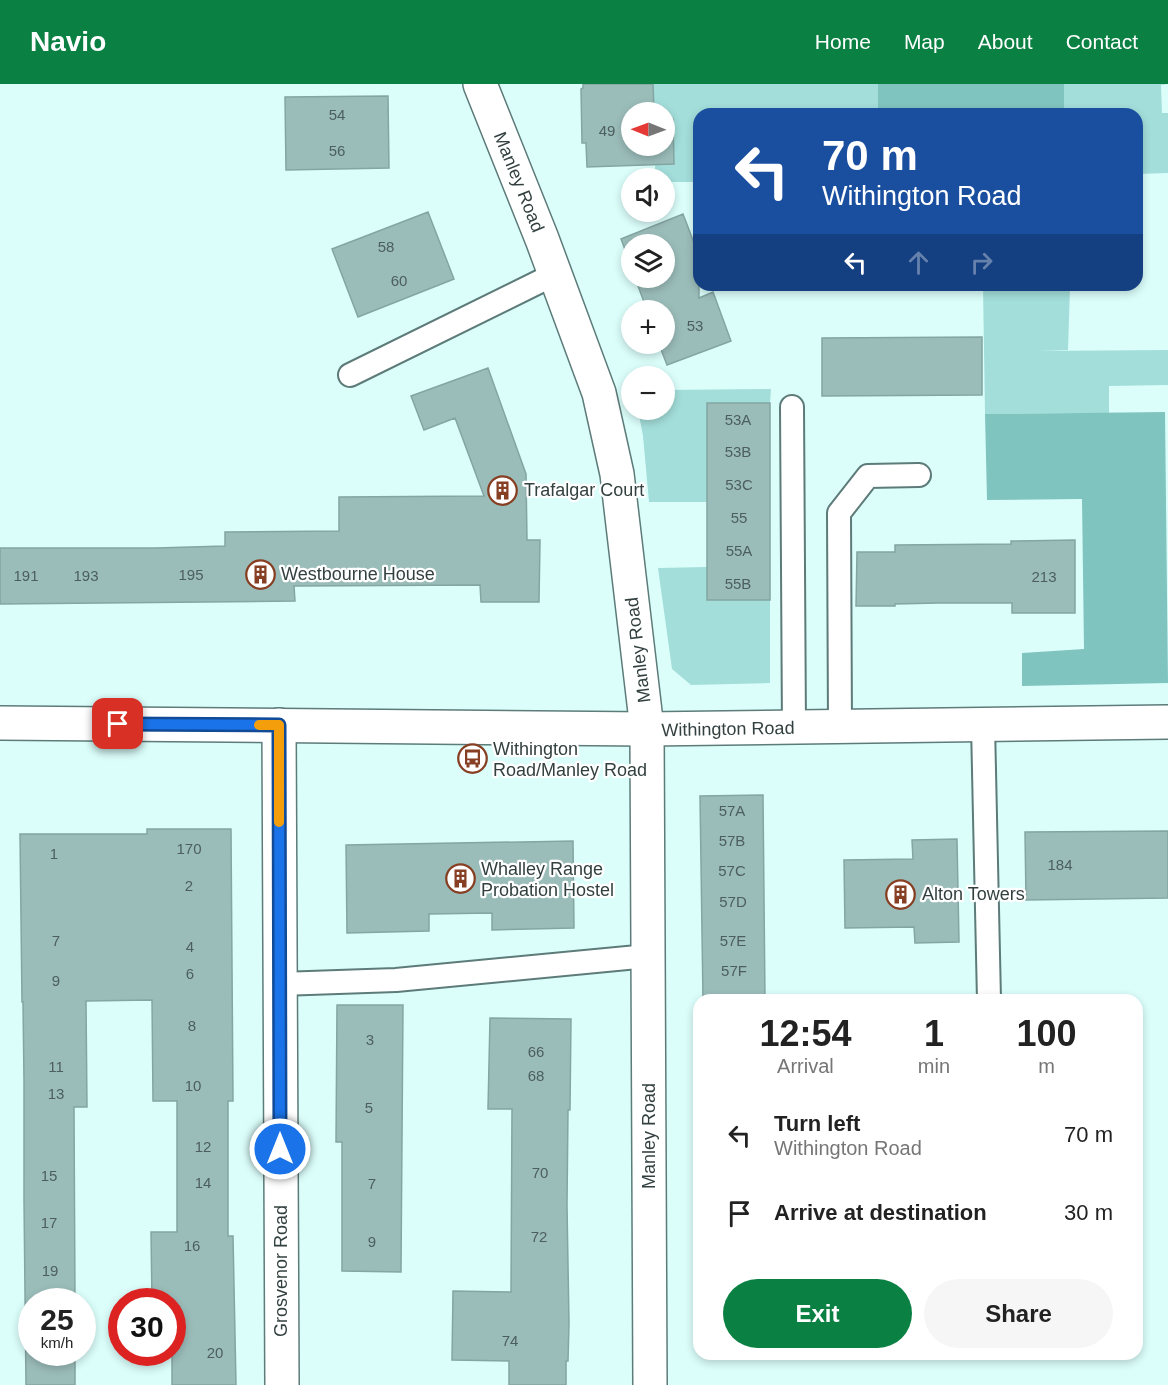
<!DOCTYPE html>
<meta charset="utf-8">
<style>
:root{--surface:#fff;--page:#f6f6f6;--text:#222;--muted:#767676;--accent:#0b8043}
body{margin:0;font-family:Helvetica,sans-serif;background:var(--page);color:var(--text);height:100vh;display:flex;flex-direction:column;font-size:22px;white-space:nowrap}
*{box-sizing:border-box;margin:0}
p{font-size:20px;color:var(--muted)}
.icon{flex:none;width:33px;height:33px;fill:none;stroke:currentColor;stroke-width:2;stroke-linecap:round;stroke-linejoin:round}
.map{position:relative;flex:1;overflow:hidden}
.sheet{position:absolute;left:693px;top:910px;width:450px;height:366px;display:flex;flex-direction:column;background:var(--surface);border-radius:18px;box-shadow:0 3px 9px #0003}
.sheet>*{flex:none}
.banner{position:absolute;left:693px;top:24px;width:450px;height:183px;border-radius:18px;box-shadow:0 3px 9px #0003;background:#1a4fa0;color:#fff;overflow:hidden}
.needle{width:39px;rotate:271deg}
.controls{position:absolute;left:621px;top:18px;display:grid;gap:12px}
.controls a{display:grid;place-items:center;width:54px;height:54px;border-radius:50%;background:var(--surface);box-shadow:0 3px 9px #0003;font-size:30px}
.speed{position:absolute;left:18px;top:1204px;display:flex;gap:12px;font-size:30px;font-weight:700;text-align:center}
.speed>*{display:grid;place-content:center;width:78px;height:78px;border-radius:50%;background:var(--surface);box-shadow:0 3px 9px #0003;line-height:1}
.speed small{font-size:15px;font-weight:400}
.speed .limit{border:9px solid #d22;background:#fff;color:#111}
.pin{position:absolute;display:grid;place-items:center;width:51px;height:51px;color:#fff;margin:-26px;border-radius:12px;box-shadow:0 3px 9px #0006}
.me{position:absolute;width:66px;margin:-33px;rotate:0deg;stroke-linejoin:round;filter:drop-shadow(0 0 4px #0008)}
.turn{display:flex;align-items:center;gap:21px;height:126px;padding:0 30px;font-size:27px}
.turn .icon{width:78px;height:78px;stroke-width:2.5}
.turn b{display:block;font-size:42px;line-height:51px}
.lanes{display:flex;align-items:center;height:57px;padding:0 30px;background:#0003;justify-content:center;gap:30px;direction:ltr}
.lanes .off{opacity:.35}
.eta{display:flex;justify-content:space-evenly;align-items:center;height:102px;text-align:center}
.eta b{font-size:36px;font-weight:600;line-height:42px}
.primary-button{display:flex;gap:12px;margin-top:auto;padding:12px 30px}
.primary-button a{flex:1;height:69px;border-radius:36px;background:var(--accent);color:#fff;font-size:24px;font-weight:600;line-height:69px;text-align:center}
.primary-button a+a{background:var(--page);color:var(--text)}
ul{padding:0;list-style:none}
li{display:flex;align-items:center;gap:18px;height:78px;padding:0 30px}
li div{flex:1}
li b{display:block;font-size:22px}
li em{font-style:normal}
header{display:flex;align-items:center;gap:36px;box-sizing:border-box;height:84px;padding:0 30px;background:var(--accent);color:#fff}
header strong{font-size:28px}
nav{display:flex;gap:33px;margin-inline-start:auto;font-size:21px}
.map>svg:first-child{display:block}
.green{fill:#a3deda}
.forest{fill:#80c4c0}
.building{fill:#9bbdba;stroke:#84a5a2;stroke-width:1.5}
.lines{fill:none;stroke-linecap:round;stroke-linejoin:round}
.service-casing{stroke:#5c7b79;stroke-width:26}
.minor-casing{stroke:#5c7b79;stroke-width:36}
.tertiary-casing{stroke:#5c7b79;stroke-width:36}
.service{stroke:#fff;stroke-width:22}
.minor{stroke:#fff;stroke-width:33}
.tertiary{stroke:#fff;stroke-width:33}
.route-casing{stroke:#114b97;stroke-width:15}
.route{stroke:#1a73e8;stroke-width:10}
.slow{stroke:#f59e0b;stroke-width:10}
.labels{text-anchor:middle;stroke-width:4.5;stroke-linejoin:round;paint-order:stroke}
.number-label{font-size:15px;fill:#4c5f5e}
.street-label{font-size:18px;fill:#32403f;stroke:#fff}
.poi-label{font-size:18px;fill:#32403f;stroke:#fff;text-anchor:start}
</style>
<header>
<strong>Navio</strong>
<nav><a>Home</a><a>Map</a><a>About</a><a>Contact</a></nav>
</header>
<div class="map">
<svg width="1168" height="1301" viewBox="0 0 1168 1301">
<rect width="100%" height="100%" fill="#dbfefb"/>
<!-- green -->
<path class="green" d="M 653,0 L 878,0 L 878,30 L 699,30 L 699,98 L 665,98 L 664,94 L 654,94 L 656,74 L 674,73 L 673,35 L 665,35 L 664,28 L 654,28 Z
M 1064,0 L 1168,0 L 1161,1 L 1162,29 L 1168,29 L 1168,89 L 1137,90 L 1137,30 L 1064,30 Z
M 983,201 L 1122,201 L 1070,203 L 1068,266 L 1038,267 L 1168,266 L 1168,301 L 1109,302 L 1109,329 L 985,330 Z
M 771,305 L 770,319 L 707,320 L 707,418 L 649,418 L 643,352 L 638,326 L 664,326 L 665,306 Z
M 707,483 L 707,516 L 770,516 L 770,599 L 691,601 L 672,585 L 658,484 Z"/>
<!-- forest -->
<path class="forest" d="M 878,0 L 1064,0 L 1064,30 L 878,30 Z
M 1165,328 L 1168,599 L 1022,602 L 1022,569 L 1084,565 L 1082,415 L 987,416 L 985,330 Z"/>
<!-- building -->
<path class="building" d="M 583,0 L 653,0 L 654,28 L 632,28 L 632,62 L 664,62 L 664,35 L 673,35 L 674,80 L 587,83 L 586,59 L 582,59 L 581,5 L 583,4 Z
M 388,12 L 389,84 L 286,86 L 285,13 Z
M 428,128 L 454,195 L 358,233 L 332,165 Z
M 683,130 L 699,172 L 699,214 L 713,208 L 731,257 L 667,281 L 659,260 L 664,260 L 664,226 L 647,226 L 635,194 L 664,194 L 664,160 L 632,160 L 632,184 L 621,155 Z
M 982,253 L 982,311 L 822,312 L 822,254 Z
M 488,284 L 526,390 L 527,456 L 540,456 L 539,518 L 481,518 L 480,501 L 294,502 L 295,517 L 0,520 L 0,464 L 156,464 L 225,462 L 225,448 L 339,447 L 339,413 L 484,412 L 455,334 L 424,346 L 411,312 Z
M 707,319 L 770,319 L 770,516 L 707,516 Z
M 1075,456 L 1075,529 L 1012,529 L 1012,519 L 938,519 L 895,520 L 895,522 L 856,522 L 857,468 L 895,468 L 895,461 L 1011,460 L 1011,457 Z
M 763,711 L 765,916 L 703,916 L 700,712 Z
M 147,745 L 231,745 L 233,1017 L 228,1017 L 228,1152 L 233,1152 L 236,1301 L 172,1301 L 172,1218 L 152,1218 L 151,1148 L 177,1148 L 177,1017 L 153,1017 L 152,916 L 86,917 L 87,1023 L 74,1023 L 75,1218 L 32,1218 L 32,1269 L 75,1269 L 75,1301 L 26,1301 L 24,1116 L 24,997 L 23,918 L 22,918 L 20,750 L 147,750 Z
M 1168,747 L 1168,814 L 1026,816 L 1025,748 Z
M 957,755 L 959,858 L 915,859 L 914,843 L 845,844 L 844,776 L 913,775 L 912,756 Z
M 573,757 L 574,844 L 492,846 L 492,829 L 429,830 L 429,847 L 347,849 L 346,761 Z
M 337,921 L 403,921 L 401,1188 L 342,1187 L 342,1058 L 336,1058 Z
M 490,934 L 571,935 L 570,1026 L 568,1026 L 567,1121 L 569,1239 L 568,1277 L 566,1277 L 566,1301 L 509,1301 L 509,1277 L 452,1276 L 453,1207 L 511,1208 L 512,1025 L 488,1025 Z"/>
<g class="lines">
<defs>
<path id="service" d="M 350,291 L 555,190
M 792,323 L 794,644
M 983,641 L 989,916
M 840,643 L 839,429 L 868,392 L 919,391
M 280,900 L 396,896 L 648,872"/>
<path id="minor" d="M 480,0 L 542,155 L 599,309 L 617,390 L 647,645 L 650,1301
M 279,641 L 282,1301"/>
<path id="tertiary" d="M 0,639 L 647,645 L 1168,638"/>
</defs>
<!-- service casing -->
<use href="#service" class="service-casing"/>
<!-- minor casing -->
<use href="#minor" class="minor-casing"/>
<!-- tertiary casing -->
<use href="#tertiary" class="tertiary-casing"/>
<!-- service -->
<use href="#service" class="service"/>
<!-- minor -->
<use href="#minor" class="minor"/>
<!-- tertiary -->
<use href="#tertiary" class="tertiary"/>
</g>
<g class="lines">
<defs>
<path id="route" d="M 118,640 L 279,641 L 280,1065"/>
</defs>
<!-- route casing -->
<use href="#route" class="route-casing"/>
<!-- route -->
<use href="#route" class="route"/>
<!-- slow -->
<path class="slow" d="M 259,641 L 279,641 L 279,738"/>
</g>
<!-- icons -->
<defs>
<symbol id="building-ring" viewBox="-11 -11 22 22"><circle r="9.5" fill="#fff" stroke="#873f23" stroke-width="1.5"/><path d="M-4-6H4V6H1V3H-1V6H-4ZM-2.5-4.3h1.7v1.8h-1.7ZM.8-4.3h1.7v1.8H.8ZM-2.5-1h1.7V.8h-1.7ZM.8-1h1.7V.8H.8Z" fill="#873f23"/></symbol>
<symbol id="bus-ring" viewBox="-11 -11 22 22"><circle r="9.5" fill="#fff" stroke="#873f23" stroke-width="1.5"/><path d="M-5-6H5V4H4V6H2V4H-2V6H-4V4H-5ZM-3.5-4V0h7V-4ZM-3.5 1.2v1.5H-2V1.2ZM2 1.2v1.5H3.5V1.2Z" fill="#873f23"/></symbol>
</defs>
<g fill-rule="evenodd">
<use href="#building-ring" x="486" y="390" width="33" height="33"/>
<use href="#building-ring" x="244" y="474" width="33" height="33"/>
<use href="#bus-ring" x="456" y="658" width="33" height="33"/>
<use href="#building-ring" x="444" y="778" width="33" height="33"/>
<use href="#building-ring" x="884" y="794" width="33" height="33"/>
</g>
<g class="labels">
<!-- number labels -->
<g class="number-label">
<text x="337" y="36">54</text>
<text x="607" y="52">49</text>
<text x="337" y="72">56</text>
<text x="386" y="168">58</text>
<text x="399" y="202">60</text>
<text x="695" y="247">53</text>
<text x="738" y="341">53A</text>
<text x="738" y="373">53B</text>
<text x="739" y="406">53C</text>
<text x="739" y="439">55</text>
<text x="739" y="472">55A</text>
<text x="191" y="496">195</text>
<text x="26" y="497">191</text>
<text x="86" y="497">193</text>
<text x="1044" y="498">213</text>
<text x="738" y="505">55B</text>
<text x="732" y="732">57A</text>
<text x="732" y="762">57B</text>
<text x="189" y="770">170</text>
<text x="54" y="775">1</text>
<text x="1060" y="786">184</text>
<text x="732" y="792">57C</text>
<text x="189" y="807">2</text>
<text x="733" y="823">57D</text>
<text x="56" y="862">7</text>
<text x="733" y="862">57E</text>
<text x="190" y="868">4</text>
<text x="734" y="892">57F</text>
<text x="190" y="895">6</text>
<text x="56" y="902">9</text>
<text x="192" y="947">8</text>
<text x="370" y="961">3</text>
<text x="536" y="973">66</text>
<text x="56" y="988">11</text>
<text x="536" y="997">68</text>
<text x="193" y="1007">10</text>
<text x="56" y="1015">13</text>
<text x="369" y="1029">5</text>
<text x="203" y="1068">12</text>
<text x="540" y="1094">70</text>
<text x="49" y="1097">15</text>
<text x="203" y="1104">14</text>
<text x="372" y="1105">7</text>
<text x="49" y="1144">17</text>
<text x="539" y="1158">72</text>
<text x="372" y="1163">9</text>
<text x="192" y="1167">16</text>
<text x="50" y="1192">19</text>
<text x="510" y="1262">74</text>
<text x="215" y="1274">20</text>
</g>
<!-- street labels -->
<g class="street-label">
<text transform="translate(519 98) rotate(68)" y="6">Manley Road</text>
<text transform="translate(638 566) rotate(-97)" y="6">Manley Road</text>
<text transform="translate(728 645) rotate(-1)" y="6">Withington Road</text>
<text transform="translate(649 1052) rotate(-90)" y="6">Manley Road</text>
<text transform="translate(281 1187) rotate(-90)" y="6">Grosvenor Road</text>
</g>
<!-- poi labels -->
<g class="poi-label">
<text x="524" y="412">Trafalgar Court</text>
<text x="281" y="496">Westbourne House</text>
<text x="493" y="671">Withington<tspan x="493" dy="21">Road/Manley Road</tspan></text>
<text x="481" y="791">Whalley Range<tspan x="481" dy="21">Probation Hostel</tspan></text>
<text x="922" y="816">Alton Towers</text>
</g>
</g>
</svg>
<div class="controls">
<a><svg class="needle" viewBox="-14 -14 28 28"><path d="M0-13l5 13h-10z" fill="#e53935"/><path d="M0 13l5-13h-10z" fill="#767676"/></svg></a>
<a><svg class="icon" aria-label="sound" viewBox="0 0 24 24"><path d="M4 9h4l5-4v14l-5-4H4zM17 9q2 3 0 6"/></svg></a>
<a><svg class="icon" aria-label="layers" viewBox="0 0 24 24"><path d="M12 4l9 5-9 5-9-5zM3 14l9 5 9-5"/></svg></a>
<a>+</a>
<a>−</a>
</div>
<div class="speed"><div>25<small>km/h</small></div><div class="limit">30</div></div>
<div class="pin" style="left:118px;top:640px;background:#d93025"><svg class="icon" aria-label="arrive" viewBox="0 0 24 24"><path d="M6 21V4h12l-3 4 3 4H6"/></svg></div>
<svg class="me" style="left:280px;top:1065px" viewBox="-20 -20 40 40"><circle r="17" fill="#1a73e8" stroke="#fff" stroke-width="3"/><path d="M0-11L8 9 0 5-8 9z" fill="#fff"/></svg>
<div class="banner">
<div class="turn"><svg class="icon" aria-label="left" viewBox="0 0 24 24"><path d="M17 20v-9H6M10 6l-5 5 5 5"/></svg><div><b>70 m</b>Withington Road</div></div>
<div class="lanes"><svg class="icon" aria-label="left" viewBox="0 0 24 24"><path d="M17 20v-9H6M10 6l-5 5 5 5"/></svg><svg class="icon off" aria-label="ahead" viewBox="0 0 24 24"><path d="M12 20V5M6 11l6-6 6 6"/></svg><svg class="icon off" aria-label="right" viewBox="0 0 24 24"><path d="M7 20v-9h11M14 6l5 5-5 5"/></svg></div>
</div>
<section class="sheet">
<div class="eta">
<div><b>12:54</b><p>Arrival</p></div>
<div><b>1</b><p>min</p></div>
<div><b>100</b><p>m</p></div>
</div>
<ul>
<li><svg class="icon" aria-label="left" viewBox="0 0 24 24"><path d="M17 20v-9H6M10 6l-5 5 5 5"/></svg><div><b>Turn left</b><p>Withington Road</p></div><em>70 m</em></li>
<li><svg class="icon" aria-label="arrive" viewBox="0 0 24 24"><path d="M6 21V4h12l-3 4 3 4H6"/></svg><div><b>Arrive at destination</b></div><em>30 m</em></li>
</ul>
<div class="primary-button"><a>Exit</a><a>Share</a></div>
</section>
</div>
